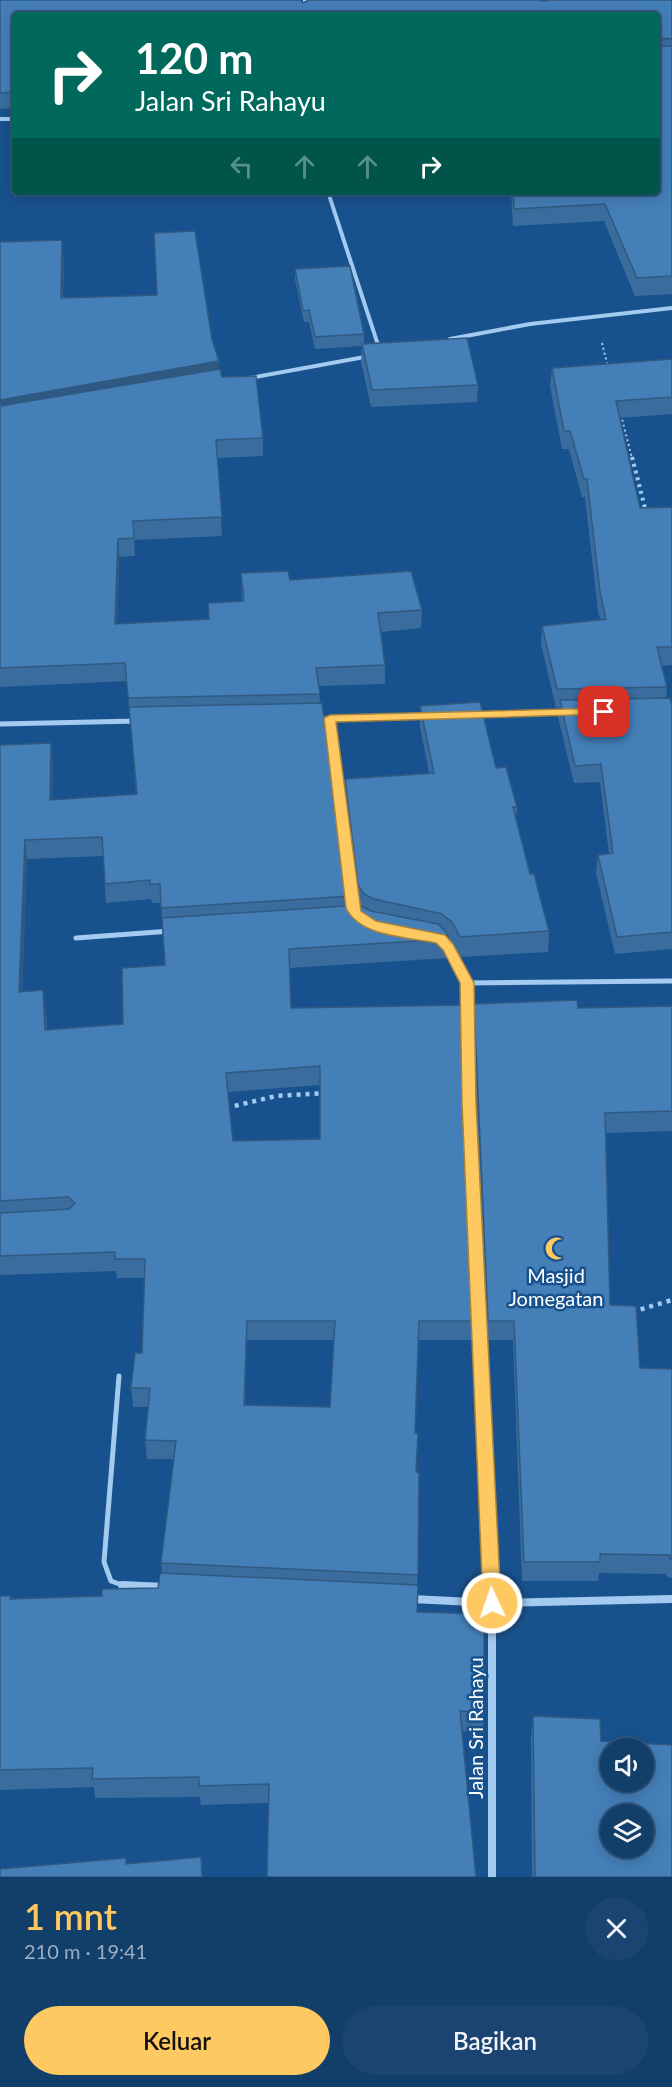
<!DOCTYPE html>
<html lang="id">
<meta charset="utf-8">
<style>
:root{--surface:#123e6a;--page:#1b4570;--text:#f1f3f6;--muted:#9caec1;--line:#31577e;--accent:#ffc961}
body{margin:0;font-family:Lato,sans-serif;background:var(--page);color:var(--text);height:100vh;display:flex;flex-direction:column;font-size:22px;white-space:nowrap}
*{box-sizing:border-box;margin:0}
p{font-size:20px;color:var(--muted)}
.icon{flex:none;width:33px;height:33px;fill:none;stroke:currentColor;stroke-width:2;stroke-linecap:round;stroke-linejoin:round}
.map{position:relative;height:1877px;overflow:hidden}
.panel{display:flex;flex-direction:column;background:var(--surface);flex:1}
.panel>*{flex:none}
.top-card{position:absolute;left:12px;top:12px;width:648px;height:183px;border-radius:6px;box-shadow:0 3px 15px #0003,0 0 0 2px var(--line);background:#00695c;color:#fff;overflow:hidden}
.fabs{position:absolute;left:600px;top:1738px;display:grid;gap:12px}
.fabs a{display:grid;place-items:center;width:54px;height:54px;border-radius:50%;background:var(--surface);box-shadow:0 3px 15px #0003,0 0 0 2px var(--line);font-size:30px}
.pin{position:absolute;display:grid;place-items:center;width:51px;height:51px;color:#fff;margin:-26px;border-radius:12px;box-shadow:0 3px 9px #0006}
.me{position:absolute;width:66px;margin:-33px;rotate:357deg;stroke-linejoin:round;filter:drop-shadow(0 0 4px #0008)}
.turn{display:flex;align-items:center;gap:21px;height:126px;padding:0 24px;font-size:27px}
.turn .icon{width:78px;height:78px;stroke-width:2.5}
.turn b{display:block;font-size:42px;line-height:51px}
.lanes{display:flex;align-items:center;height:57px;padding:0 24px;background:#0003;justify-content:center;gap:30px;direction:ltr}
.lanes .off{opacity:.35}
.round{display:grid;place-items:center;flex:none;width:63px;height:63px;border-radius:32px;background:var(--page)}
.head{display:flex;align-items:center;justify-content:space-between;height:102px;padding:0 24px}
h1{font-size:36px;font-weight:600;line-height:45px;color:var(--accent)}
.action{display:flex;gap:12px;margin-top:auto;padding:12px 24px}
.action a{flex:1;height:69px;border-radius:36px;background:var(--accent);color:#111;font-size:24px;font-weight:600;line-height:69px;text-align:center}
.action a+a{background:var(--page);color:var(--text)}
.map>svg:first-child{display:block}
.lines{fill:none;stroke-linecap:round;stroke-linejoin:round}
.path-far2{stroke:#a3caef;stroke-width:2;stroke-dasharray:2 3;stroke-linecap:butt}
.path-far1{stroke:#a3caef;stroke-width:4;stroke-dasharray:3 4;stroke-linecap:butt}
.path{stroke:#a3caef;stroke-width:4.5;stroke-dasharray:4 5;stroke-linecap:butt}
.lane{stroke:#a3caef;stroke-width:5}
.street-far2{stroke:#a3caef;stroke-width:4}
.street-far1{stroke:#a3caef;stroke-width:5}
.street{stroke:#a3caef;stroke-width:8}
.wall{fill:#3a6d9e;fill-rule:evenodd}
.shaded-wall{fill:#305981}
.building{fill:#447fb8;stroke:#305981;stroke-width:1.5;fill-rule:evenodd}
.route{fill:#ffc961;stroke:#a6833f;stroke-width:1.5}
.labels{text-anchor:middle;stroke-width:5;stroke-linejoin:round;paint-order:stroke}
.poi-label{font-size:20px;fill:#fff;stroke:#18528e}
.street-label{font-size:20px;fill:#fff;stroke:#18528e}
</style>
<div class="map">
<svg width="672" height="1877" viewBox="0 0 672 1877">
<rect width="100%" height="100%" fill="#18528e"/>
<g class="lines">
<!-- path-far2 -->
<path class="path-far2" d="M 602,343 L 608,367
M 621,415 L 632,458"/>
<!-- path-far1 -->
<path class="path-far1" d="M 632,457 L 646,512"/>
<!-- path -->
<path class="path" d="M 226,1108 L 276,1096 L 325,1093
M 632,1312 L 672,1300"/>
<!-- lane -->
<path class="lane" d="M 119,1376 L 104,1562 L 111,1581 L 122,1585"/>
<!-- street-far2 -->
<path class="street-far2" d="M 305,0 L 305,15
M 0,119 L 15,119
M 328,192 L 380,351
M 450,339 L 530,324 L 672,308
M 250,378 L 370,356"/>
<!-- street-far1 -->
<path class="street-far1" d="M 478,715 L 566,713
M 316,719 L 425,716
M 330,719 L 355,912
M 0,724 L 138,721
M 76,938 L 171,931
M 444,943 L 467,983 L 468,1067
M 467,983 L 672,981"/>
<!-- street -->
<path class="street" d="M 468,1066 L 492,1603 L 492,1877
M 122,1585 L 165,1587
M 412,1599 L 492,1603 L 672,1599"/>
</g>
<!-- wall -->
<path class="wall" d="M 0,0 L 303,3 L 309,0 L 672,0 L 672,294 L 635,296 L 604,221 L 513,226 L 511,192 L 657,192 L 657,15 L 15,15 L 15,108 L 0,109 Z
M 115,192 L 163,192 L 163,195 L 115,196 Z
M 250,192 L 320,192 L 320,193 L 251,196 Z
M 0,242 L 64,257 L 63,297 L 212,339 L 219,369 L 222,377 L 263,438 L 263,456 L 217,458 L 222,536 L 134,540 L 135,556 L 119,557 L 117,624 L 208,619 L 242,601 L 241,573 L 290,580 L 422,610 L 421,628 L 381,632 L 385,665 L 385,684 L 319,686 L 320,703 L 348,889 L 352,896 L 352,905 L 358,905 L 345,800 L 345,779 L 429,773 L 420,727 L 420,706 L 496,768 L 517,807 L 516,819 L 530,874 L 549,931 L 548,952 L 459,957 L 452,944 L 449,941 L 448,958 L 289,968 L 291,1008 L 463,1047 L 476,1321 L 474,1340 L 418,1340 L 415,1433 L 416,1472 L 419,1472 L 417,1612 L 484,1712 L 483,1732 L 462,1731 L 268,1803 L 201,1805 L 200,1797 L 95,1798 L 94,1787 L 0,1790 L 0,1596 L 11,1596 L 11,1599 L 102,1596 L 158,1588 L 162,1573 L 161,1563 L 174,1459 L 147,1459 L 145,1440 L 148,1407 L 133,1407 L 131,1388 L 142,1353 L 145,1278 L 117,1278 L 116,1271 L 0,1275 L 0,745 L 51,743 L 53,762 L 52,800 L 136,794 L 127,681 L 0,687 ZM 103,856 L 106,903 L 151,899 L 152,903 L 161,903 L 165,965 L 123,1024 L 47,1030 L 46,1009 L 22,991 L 27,859 ZM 320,1085 L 320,1139 L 233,1141 L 228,1092 ZM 247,1340 L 334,1340 L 330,1407 L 245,1405 Z
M 295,269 L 364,334 L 364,344 L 478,385 L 477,402 L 371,407 L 361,362 L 362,346 L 315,349 L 309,322 L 304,322 L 295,280 Z
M 672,359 L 672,414 L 620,418 L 640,508 L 672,507 L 672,665 L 662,666 L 667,687 L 666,698 L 672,705 L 672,949 L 615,954 L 596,873 L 598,855 L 609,854 L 600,782 L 574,783 L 558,717 L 559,707 L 556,708 L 541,644 L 542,626 L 600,619 L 598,611 L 585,497 L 582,497 L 569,449 L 562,449 L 550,386 L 552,368 Z
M 474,1004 L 578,1008 L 672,1006 L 672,1131 L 606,1133 L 610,1305 L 640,1368 L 672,1369 L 672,1578 L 667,1577 L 666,1574 L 599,1573 L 598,1581 L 522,1581 L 513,1340 L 486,1340 L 472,1024 Z
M 533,1716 L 601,1741 L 672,1877 L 532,1877 L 531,1736 Z"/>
<!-- shaded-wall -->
<path class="shaded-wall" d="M 62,240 L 64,257 L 62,315 L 61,298 Z
M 219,361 L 219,379 L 0,418 L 0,400 Z
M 118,539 L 119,557 L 117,642 L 115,624 Z
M 51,743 L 53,762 L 52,819 L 50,800 Z
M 25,840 L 27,859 L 21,1011 L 19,992 Z
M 43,990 L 46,1009 L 47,1049 L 45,1030 Z
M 247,1321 L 247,1340 L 245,1423 L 244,1405 Z"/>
<!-- building -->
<path class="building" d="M 0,0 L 301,0 L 303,3 L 309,0 L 542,0 L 542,1 L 548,1 L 548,0 L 672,0 L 672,39 L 658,38 L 657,40 L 657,15 L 15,15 L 15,92 L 0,93 Z
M 657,45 L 658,46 L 672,46 L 672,276 L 637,278 L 605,204 L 514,209 L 513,192 L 657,192 Z
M 195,231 L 212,339 L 219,361 L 0,400 L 0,242 L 62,240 L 61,298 L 157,295 L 154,233 Z
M 350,266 L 364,334 L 315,337 L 309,310 L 303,311 L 295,269 Z
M 467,338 L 478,385 L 372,390 L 362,344 Z
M 672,359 L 672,397 L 616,401 L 640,508 L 672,507 L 672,647 L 657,647 L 667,687 L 557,689 L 542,626 L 606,619 L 600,592 L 587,479 L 584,479 L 570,431 L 564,431 L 552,368 Z
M 220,369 L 222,377 L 256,376 L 263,438 L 216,440 L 222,517 L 133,521 L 134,538 L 118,539 L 115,624 L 209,619 L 208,603 L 244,601 L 241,573 L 288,571 L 290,580 L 411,571 L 422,610 L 378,613 L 385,665 L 316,668 L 320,694 L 128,698 L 125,663 L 0,668 L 0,406 Z
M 670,698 L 672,705 L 672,932 L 617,937 L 598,855 L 613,853 L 601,764 L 575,766 L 560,700 Z
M 480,702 L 496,768 L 506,767 L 517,807 L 513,807 L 530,874 L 534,874 L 549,931 L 460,937 L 453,923 L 442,914 L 374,899 L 364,894 L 358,885 L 345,779 L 434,773 L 420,706 Z
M 322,703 L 348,889 L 352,896 L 161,908 L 160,884 L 150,884 L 150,880 L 105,884 L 102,837 L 25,840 L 19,992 L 43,990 L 45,1030 L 123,1024 L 122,968 L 165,965 L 162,918 L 359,905 L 371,911 L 438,924 L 445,931 L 449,939 L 289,949 L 291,1008 L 464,1005 L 463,1047 L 476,1321 L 419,1321 L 415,1433 L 418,1433 L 416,1472 L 419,1472 L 418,1575 L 161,1563 L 176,1441 L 145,1440 L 150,1388 L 131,1388 L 135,1353 L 142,1353 L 145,1259 L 115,1259 L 115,1252 L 0,1256 L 0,1213 L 69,1209 L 75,1203 L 68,1197 L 0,1201 L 0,745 L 51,743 L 50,800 L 137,794 L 129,707 ZM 320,1066 L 320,1139 L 233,1141 L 226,1073 ZM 247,1321 L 335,1321 L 330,1407 L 244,1405 Z
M 577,1000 L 578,1008 L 672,1006 L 672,1111 L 605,1113 L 610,1305 L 636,1306 L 640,1368 L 672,1369 L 672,1559 L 670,1559 L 670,1555 L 600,1554 L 600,1562 L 524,1562 L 514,1321 L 488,1321 L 474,1004 Z
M 160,1573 L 418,1585 L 417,1612 L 484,1614 L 484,1712 L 460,1711 L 476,1877 L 267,1877 L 269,1784 L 199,1786 L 199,1777 L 92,1779 L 93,1768 L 0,1770 L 0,1596 L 11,1596 L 10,1599 L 102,1596 L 102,1589 L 158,1588 Z
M 533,1716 L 600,1719 L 601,1741 L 672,1745 L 672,1877 L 535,1877 ZM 610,1749 L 644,1749 L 644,1782 L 610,1782 ZM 610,1815 L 644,1815 L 644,1848 L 610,1848 Z
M 201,1857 L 202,1877 L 0,1877 L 0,1869 L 126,1858 L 126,1864 Z"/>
<!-- route -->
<path class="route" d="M 604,708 L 610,712 L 608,714 L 336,722 L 361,911 L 376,921 L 445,935 L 453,944 L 474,983 L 476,1102 L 501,1603 L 498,1608 L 492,1610 L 486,1608 L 483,1603 L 462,1102 L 460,983 L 443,950 L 436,943 C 407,937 360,937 346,908 L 324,718 L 330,715 Z"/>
<!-- icons -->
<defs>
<symbol id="mosque-bare" viewBox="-9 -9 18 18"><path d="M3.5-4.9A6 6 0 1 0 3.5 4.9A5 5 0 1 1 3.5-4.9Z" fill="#ffc961" stroke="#18528e" stroke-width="2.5" paint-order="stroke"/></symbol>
</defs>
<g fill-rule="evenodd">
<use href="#mosque-bare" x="540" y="1232" width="33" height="33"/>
</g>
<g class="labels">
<!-- poi labels -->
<g class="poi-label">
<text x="556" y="1283">Masjid<tspan x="556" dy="23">Jomegatan</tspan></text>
</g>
<!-- street labels -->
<g class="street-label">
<text transform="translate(476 1728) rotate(-90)" y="7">Jalan Sri Rahayu</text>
</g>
</g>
</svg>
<div class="fabs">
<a><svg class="icon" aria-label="sound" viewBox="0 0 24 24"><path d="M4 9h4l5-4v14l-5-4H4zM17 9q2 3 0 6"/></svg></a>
<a><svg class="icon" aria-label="layers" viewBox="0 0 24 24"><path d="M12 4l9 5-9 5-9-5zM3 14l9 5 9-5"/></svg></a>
</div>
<div class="pin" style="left:604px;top:712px;background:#d93025"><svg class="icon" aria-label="arrive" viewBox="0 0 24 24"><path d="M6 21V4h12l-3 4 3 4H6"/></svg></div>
<svg class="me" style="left:492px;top:1603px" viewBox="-20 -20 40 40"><circle r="17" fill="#ffc961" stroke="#fff" stroke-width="3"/><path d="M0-11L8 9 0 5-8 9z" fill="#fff"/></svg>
<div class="top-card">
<div class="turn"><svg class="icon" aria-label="right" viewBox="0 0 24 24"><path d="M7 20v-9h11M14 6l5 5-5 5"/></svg><div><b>120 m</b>Jalan Sri Rahayu</div></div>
<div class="lanes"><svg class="icon off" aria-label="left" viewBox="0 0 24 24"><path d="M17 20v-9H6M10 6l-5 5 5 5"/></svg><svg class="icon off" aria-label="ahead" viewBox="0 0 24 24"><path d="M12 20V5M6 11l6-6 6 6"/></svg><svg class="icon off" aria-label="ahead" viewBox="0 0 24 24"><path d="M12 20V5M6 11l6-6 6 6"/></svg><svg class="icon" aria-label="right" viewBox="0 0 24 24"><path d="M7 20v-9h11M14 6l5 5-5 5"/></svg></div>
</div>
</div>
<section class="panel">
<div class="head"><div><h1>1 mnt</h1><p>210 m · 19:41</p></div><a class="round"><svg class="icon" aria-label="close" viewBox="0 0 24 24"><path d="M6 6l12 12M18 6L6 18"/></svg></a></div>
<div class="action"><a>Keluar</a><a>Bagikan</a></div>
</section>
